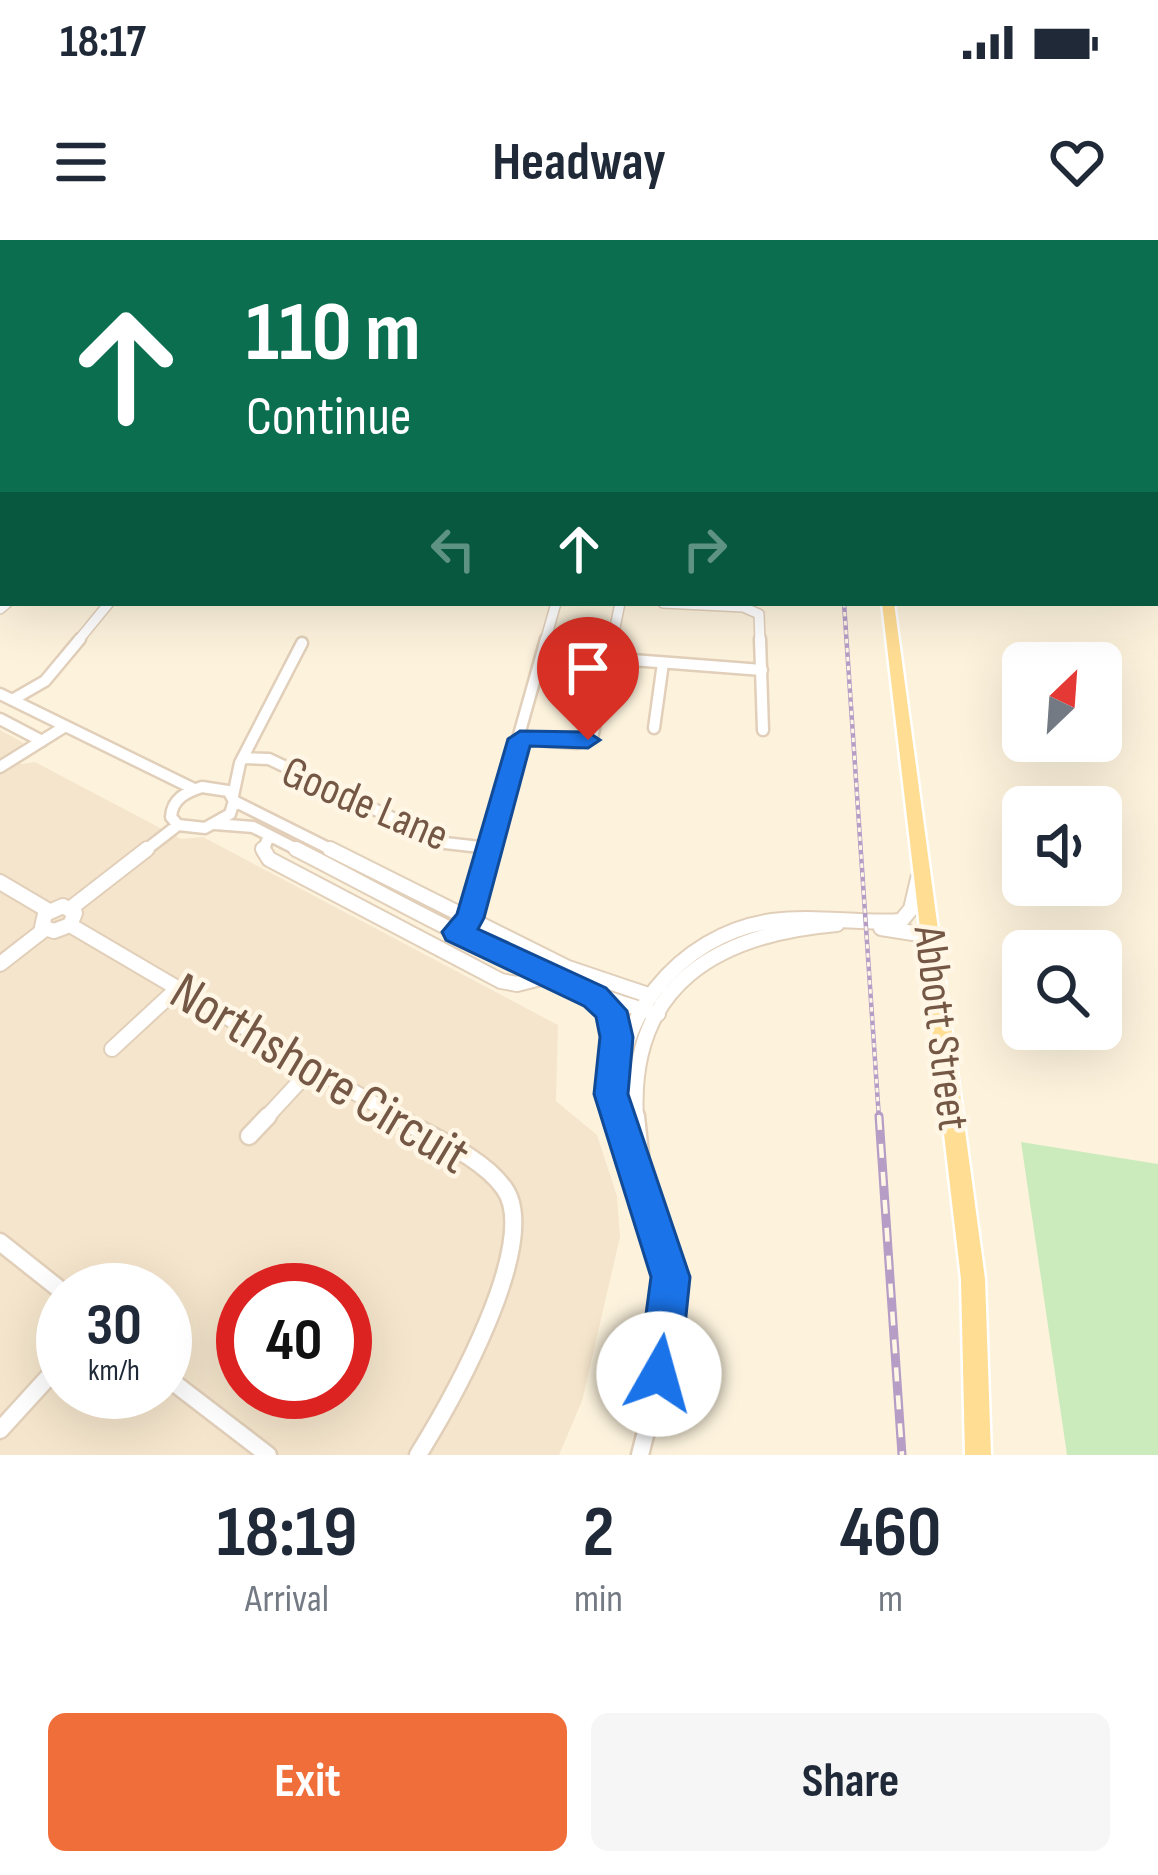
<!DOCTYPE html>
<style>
:root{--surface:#fff;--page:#f6f6f7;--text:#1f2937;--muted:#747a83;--accent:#f06e3a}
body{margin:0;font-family:"Sofia Sans Condensed",sans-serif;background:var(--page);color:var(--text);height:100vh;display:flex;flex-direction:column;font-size:45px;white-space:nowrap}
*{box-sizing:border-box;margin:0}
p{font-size:39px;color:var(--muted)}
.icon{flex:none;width:66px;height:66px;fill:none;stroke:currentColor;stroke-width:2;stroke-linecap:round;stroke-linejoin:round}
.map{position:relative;height:1215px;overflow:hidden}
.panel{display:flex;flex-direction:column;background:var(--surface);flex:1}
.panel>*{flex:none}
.banner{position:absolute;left:0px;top:0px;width:1158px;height:366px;box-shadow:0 12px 48px #0002;background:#0b6e4f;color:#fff;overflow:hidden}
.needle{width:78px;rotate:25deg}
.tools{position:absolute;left:1002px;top:402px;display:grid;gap:24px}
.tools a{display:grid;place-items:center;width:120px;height:120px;border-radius:18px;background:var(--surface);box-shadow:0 12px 48px #0002;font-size:60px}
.speed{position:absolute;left:36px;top:1023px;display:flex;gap:24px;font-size:60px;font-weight:700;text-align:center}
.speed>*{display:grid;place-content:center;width:156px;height:156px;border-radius:50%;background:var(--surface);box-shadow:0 12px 48px #0002;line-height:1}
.speed small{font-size:30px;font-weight:400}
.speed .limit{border:18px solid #d22;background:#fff;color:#111}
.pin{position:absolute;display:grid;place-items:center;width:102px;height:102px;color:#fff;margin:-123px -51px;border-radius:50% 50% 50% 0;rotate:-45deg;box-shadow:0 0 12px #0007}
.pin .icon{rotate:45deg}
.me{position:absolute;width:132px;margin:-66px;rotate:7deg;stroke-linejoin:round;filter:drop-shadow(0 0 9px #0008)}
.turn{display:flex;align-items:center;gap:42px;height:252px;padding:0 48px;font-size:54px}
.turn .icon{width:156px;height:156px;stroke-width:2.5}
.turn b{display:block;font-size:84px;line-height:102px}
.lanes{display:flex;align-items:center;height:114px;padding:0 48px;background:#0003;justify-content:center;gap:60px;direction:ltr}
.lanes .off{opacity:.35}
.eta{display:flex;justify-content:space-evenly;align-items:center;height:204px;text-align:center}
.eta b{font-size:72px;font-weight:700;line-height:84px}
.action{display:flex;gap:24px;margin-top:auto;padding:24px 48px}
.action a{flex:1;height:138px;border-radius:18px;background:var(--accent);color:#fff;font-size:48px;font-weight:700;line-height:138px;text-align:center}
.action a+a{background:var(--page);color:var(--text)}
.status{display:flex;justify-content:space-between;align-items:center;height:84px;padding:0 60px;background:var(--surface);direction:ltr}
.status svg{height:33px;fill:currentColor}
header{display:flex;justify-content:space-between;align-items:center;height:156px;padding:0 48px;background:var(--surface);font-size:54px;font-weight:700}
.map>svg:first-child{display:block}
.residential{fill:#f5e5cc;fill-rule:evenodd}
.green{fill:#ccebbc}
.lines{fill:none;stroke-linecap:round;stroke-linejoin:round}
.minor-far4-casing{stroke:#e1cfb9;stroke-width:8}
.minor-far3-casing{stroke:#e1cfb9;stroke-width:12}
.minor-far2-casing{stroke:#e1cfb9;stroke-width:15}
.minor-far1-casing{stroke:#e1cfb9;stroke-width:18}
.minor-casing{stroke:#e1cfb9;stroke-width:21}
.major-casing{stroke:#fff;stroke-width:5}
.minor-far4{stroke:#fff;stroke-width:6}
.minor-far3{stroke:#fff;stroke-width:9}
.minor-far2{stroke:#fff;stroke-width:10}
.minor-far1{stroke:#fff;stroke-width:14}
.minor{stroke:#fff;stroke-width:16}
.major{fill:#ffdd93;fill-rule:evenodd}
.rail-far1-casing{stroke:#b59dc6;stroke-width:4.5}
.rail-casing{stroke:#b59dc6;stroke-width:9}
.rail-far1{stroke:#fff6e5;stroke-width:3;stroke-dasharray:4.5;stroke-linecap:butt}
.rail{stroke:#fff6e5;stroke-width:4.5;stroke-dasharray:14;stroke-linecap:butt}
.route{fill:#1a73e8;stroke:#114b97;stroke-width:3}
.labels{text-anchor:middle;stroke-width:9;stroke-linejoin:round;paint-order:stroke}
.street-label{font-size:45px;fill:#745845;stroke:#fff6e5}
.near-street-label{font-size:54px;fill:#745845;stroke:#fff6e5}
</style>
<div class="status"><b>18:17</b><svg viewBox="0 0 49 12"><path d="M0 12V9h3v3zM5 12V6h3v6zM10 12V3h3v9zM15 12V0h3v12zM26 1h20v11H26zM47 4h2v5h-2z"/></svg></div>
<header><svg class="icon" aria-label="menu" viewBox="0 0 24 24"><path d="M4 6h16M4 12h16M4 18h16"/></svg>Headway<svg class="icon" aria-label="heart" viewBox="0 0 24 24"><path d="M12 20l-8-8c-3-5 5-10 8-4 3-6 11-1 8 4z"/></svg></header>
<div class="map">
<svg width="1158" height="1215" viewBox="0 0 1158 1215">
<rect width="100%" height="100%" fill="#fdf3dd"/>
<!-- residential -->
<path class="residential" d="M 0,490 L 24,503 L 5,516 L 22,524 L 35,522 L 181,599 L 203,597 L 558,785 L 556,861 L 597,895 L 617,956 L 620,997 L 582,1161 L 559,1215 L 0,1215 ZM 63,1050 L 165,1050 L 165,1152 L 63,1152 ZM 243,1050 L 345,1050 L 345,1152 L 243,1152 Z"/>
<!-- green -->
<path class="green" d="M 121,0 L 820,0 L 826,3 L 99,3 Z
M 1021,902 L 1158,924 L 1158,1215 L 1067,1215 Z"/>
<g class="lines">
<defs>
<path id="minor-far4" d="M 899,0 L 905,3
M 0,1 L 12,0"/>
<path id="minor-far3" d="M 663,363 L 743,367 L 759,374 L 760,402
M 0,369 L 7,363
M 77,402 L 109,363
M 545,402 L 556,363
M 612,402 L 620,363"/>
<path id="minor-far2" d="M 760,399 L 763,490
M 542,413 L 762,430
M 0,454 L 194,549
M 12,460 L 45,441 L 80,399
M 0,479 L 42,501
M 654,488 L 663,423
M 520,499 L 577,503 L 592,498 L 613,399
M 244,518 L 269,519 L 445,603 L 489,608
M 0,527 L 64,487
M 202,547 L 228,551 L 234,561 L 230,574 L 205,588 L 178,585 L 171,577 C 172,559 186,552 202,547 Z
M 233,556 L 240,523 L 302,403
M 234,561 L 336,612
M 215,584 L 253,587 L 302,612
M 143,612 L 178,585
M 263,612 L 269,595
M 486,612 L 546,399"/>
<path id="minor-far1" d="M 263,609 L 269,619 L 501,741 L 517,744 L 545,737
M 296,609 C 414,669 530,739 658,774
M 330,609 L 568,728 L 651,756
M 0,642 L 49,671
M 63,666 L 75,673 L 70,685 L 54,691 L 42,687 L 45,674 Z
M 71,668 L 147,609
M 466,683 L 487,609
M 70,685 L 400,879
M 881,688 L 932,696
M 0,724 L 45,689
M 598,759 L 615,782 L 610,845 L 615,863
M 112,809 L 178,748
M 265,879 L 313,827
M 622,879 C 605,783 679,694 772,681 C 815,675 858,684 901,681 L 911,669 L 918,639
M 636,879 C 628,744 718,694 837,684"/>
<path id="minor" d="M 395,876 C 429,896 480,915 504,948 C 543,1001 449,1165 418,1215
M 622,876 C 631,926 655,970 666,1020 C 680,1083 655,1154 640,1215
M 636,876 L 642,933
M 249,896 L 268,876
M 0,1002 L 63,1052
M 165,1136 L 268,1215
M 0,1190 L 63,1121"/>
<path id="major" d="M 1105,0 L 1111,0 L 1111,3 L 1105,3 Z
M 882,363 L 894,363 L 985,1039 L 991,1215 L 965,1215 L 961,1039 Z"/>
</defs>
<!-- minor-far4 casing -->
<use href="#minor-far4" class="minor-far4-casing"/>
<!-- minor-far3 casing -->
<use href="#minor-far3" class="minor-far3-casing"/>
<!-- minor-far2 casing -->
<use href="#minor-far2" class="minor-far2-casing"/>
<!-- minor-far1 casing -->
<use href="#minor-far1" class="minor-far1-casing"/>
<!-- minor casing -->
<use href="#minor" class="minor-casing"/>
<!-- major casing -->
<use href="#major" class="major-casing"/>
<!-- minor-far4 -->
<use href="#minor-far4" class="minor-far4"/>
<!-- minor-far3 -->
<use href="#minor-far3" class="minor-far3"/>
<!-- minor-far2 -->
<use href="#minor-far2" class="minor-far2"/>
<!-- minor-far1 -->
<use href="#minor-far1" class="minor-far1"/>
<!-- minor -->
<use href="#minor" class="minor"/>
<!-- major -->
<use href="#major" class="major"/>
<defs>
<path id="rail-far1" d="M 844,363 L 879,879"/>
<path id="rail" d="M 879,876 L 902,1215"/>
</defs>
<!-- rail-far1 casing -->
<use href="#rail-far1" class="rail-far1-casing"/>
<!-- rail casing -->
<use href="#rail" class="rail-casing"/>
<!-- rail-far1 -->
<use href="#rail-far1" class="rail-far1"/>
<!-- rail -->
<use href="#rail" class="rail"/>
</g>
<!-- route -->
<path class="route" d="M 520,491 L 588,492 L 600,500 L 588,508 L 530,506 L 484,678 L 478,689 L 606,748 L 627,771 L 633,797 L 628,854 L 690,1037 L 680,1134 L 674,1148 L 659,1155 L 644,1148 L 638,1134 L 651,1037 L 594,854 L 600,797 L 596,777 L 584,766 L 446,700 L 442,692 L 457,674 L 508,499 Z"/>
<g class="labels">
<!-- street labels -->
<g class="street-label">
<text transform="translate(366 562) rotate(23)" y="16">Goode Lane</text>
<text transform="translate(943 788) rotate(83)" y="16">Abbott Street</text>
</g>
<!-- near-street labels -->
<g class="near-street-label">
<text transform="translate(321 832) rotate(31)" y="19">Northshore Circuit</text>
</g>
</g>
</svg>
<div class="tools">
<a><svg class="needle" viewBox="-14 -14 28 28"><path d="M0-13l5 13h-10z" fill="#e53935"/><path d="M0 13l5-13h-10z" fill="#747a83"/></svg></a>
<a><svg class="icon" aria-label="sound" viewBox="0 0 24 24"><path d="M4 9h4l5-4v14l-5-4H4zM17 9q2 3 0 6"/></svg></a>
<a><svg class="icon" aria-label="search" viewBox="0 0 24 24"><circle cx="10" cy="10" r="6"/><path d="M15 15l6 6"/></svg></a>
</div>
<div class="speed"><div>30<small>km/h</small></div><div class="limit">40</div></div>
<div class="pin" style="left:588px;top:500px;background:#d93025"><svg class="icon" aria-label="arrive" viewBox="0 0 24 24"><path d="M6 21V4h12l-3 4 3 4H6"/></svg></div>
<svg class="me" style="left:659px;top:1134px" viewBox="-20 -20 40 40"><circle r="19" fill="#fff"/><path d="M0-13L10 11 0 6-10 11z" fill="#1a73e8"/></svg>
<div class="banner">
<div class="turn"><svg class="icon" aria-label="ahead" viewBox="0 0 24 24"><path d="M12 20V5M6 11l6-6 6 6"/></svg><div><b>110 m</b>Continue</div></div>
<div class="lanes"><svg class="icon off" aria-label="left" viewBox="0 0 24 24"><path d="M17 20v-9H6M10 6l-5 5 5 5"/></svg><svg class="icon" aria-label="ahead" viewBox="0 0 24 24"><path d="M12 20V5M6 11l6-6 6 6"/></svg><svg class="icon off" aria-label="right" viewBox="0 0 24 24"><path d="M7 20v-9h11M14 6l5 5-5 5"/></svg></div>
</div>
</div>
<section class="panel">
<div class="eta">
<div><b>18:19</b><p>Arrival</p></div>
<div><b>2</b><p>min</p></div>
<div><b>460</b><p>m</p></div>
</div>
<div class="action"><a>Exit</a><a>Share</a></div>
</section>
